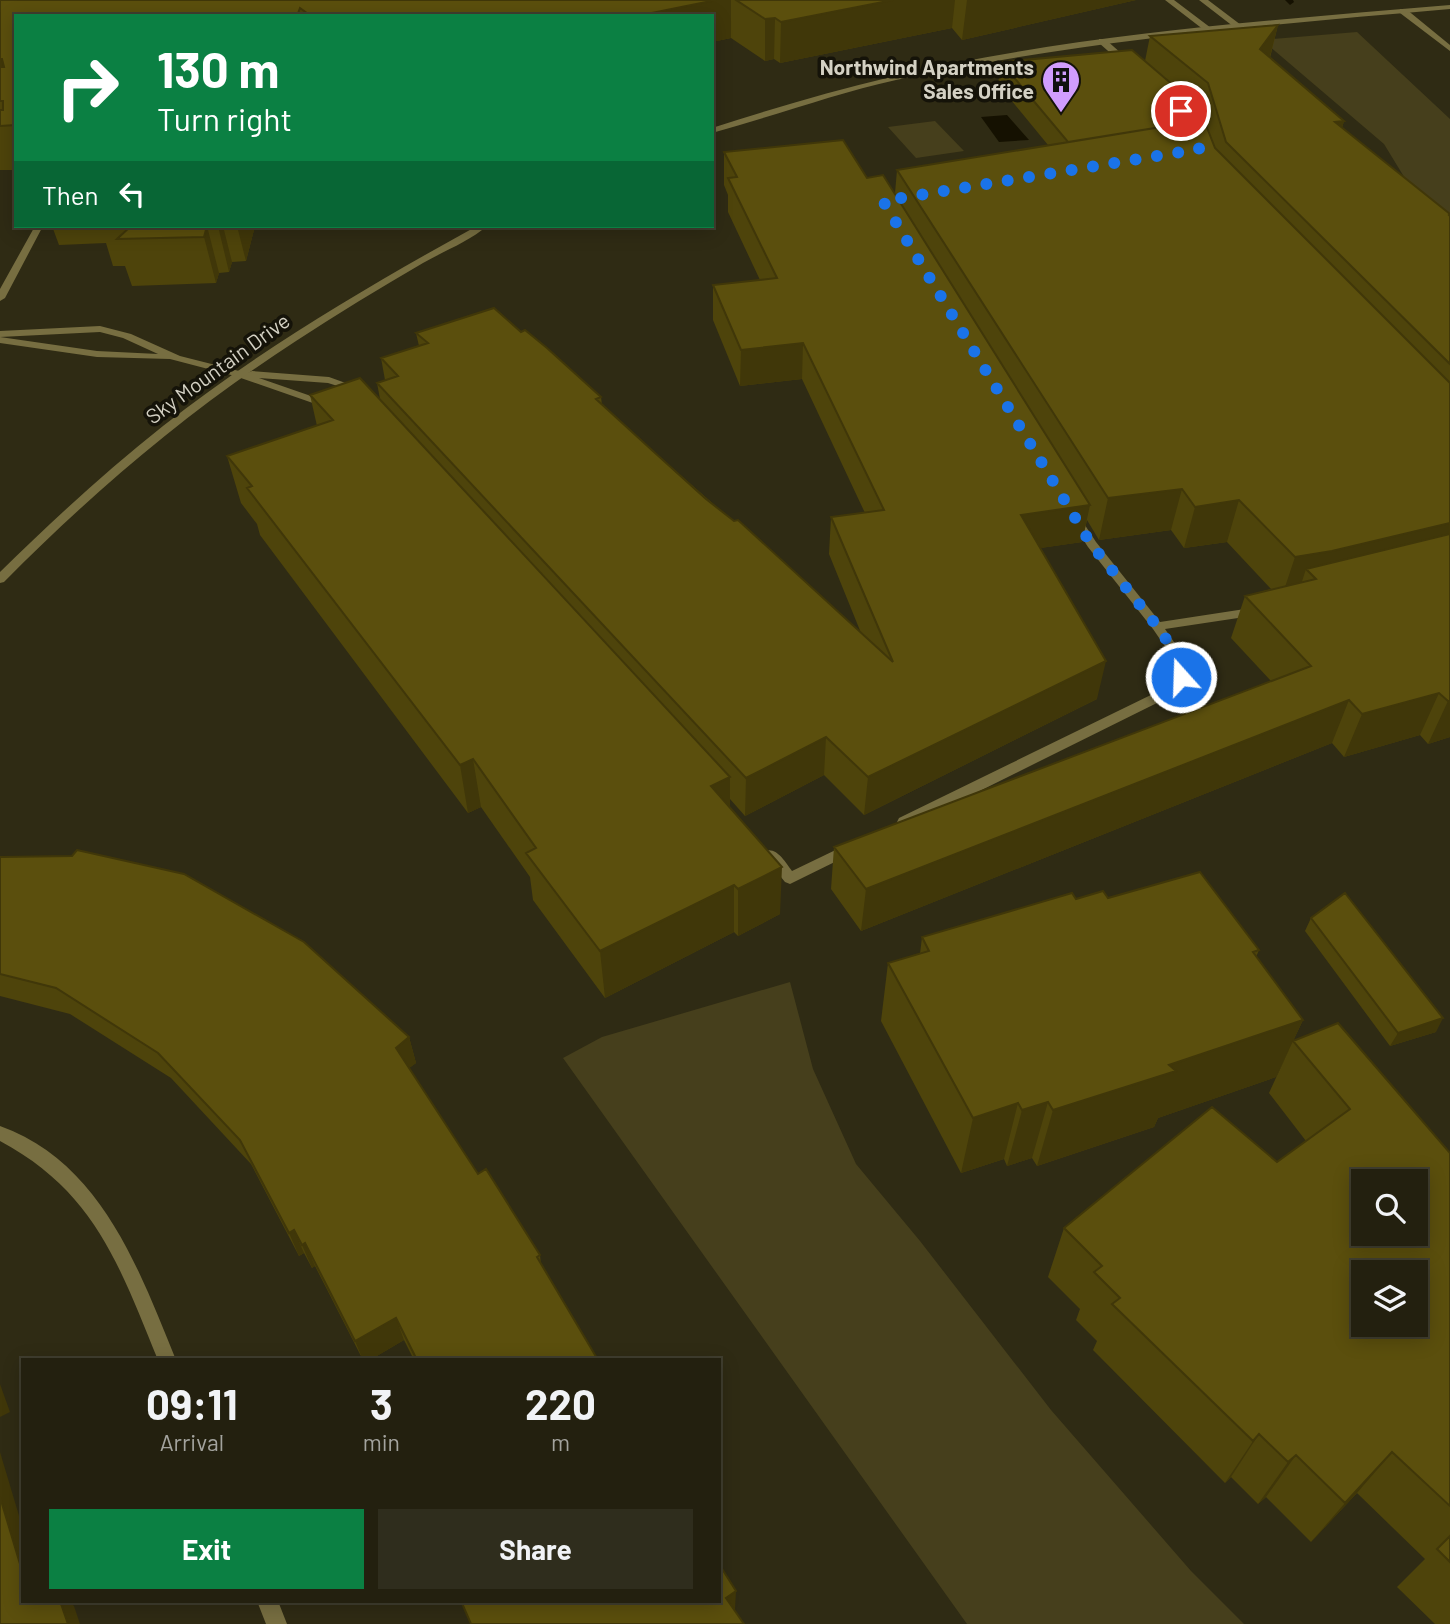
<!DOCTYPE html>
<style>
:root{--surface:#23200f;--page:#2f2d1d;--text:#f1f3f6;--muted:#a3a39e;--line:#403e2f;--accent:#0b8043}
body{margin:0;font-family:Barlow,sans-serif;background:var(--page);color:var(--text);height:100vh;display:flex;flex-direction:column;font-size:26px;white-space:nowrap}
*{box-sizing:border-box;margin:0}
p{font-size:23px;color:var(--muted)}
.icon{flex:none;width:38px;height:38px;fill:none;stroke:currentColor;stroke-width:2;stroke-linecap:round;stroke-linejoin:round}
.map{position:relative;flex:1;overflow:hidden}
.details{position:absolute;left:21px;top:1358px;width:700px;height:245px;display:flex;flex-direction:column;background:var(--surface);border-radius:0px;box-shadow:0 4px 18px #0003,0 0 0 2px var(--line)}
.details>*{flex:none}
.guide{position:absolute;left:14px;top:14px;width:700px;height:214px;border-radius:0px;box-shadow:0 4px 18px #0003,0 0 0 2px var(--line);background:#0b8043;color:#fff;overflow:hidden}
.buttons{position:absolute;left:1351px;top:1169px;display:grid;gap:14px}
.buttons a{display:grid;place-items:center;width:77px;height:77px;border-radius:0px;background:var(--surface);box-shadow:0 4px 18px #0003,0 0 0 2px var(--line);font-size:35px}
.pin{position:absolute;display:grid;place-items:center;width:60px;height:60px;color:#fff;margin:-30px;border:4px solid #fff;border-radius:50%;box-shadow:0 2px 7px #0007}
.me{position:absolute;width:77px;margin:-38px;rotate:340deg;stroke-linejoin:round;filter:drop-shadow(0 0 5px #0008)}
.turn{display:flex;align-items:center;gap:24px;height:147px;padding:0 28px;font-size:32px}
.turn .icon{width:91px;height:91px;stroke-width:2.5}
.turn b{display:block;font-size:49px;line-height:60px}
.then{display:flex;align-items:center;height:66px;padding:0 28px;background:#0003;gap:14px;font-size:26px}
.eta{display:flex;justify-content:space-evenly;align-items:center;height:119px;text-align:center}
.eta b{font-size:42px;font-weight:700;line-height:49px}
.button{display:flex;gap:14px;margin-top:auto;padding:14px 28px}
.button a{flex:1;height:80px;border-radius:0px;background:var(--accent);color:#fff;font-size:28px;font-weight:700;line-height:80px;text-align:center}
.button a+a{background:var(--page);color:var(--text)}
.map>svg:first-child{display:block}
.green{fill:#463f1c}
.water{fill:#151101}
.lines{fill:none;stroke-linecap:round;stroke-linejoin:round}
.stream{fill:#151101;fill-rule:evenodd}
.service{fill:#776e41;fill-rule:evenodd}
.minor{fill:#776e41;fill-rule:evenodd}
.tertiary{fill:#776e41;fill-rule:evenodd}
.wall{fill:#4e440b}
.shaded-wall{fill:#403709}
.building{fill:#5b4f0d;stroke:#403709;stroke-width:2;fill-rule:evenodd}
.route{stroke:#1a73e8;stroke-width:12;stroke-dasharray:0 21.6}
.labels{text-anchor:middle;stroke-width:7;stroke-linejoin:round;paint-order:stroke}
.far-poi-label{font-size:21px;font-weight:bold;fill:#d4d1c4;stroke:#151309;text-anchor:end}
.far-street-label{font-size:21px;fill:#d4d1c4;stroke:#151309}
</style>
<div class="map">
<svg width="1450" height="1624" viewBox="0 0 1450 1624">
<rect width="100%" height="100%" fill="#2f2b14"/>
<!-- green -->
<path class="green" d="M 1357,32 L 1450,119 L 1450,241 L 1420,203 L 1384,144 L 1262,40 Z
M 935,121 L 964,151 L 916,158 L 888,127 Z
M 790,982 L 813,1069 L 856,1164 L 920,1241 L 1051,1410 L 1191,1571 L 1244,1624 L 967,1624 L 563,1058 L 602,1037 Z"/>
<!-- water -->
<path class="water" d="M 1007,115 L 1029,140 L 999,142 L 981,117 Z"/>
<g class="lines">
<!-- stream -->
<path class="stream" d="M 1285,0 L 1293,0 L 1294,2 L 1290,5 Z"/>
<!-- service -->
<path class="service" d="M 1165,0 L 1174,0 L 1211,28 L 1204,30 Z
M 1199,0 L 1208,0 L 1241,25 L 1234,27 Z
M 1400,9 L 1406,9 L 1450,45 L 1450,51 L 1400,13 Z
M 1099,39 L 1105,39 L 1130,61 L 1130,65 L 1124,65 L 1099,43 Z
M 35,226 L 43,226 L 5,298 L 0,301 L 0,289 Z
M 100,326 L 131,334 L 180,356 L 247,373 L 252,371 L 329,377 L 365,390 L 360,393 L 328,383 L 259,378 L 334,404 L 334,408 L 330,409 L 235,376 L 170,359 L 97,357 L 0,343 L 0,337 L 97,351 L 158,354 L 123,338 L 100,332 L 0,337 L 0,331 Z
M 1075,515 L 1079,516 L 1096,542 L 1160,622 L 1258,607 L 1264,611 L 1258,615 L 1165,629 L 1187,661 L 1187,677 L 1167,698 L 909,826 L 899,826 L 897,822 L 899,818 L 1157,692 L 1175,676 L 1175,661 L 1153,629 L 1088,547 L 1069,518 Z
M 848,844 L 853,845 L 855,849 L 853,853 L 790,884 L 785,882 L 763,855 L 765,851 C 777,847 785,862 792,871 Z"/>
<!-- minor -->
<path class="minor" d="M 0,1126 C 101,1162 139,1269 176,1360 L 158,1360 C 119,1265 95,1192 0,1141 Z
M 257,1601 L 278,1601 L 287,1624 L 266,1624 Z"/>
<!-- tertiary -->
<path class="tertiary" d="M 1450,5 L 1450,9 C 1264,25 1079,41 896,80 C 834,94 774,116 712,133 L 712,128 C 771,109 831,91 891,77 C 1074,34 1263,21 1450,5 Z
M 477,226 L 487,226 C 470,241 444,251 423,263 C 380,288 337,314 296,341 C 189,410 93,492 4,582 L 0,583 L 0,572 C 52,521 105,472 163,426 C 261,349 368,286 477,226 Z"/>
</g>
<!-- wall -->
<path class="wall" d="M 0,0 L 1136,0 L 962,40 L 952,28 L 780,63 L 774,59 L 765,61 L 731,38 L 712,42 L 712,16 L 16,16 L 16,170 L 0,170 Z
M 1278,25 L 1270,58 L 1344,121 L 1342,128 L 1450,214 L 1450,737 L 1428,744 L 1420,735 L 1344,757 L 1332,743 L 861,931 L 831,889 L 834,847 L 1271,681 L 1231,638 L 1245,596 L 1271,589 L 1227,542 L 1184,548 L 1171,530 L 1099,540 L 1087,520 L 1082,542 L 1040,548 L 1097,699 L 864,815 L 824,775 L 745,816 L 730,799 L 730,807 L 780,914 L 738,936 L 734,932 L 605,998 L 533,900 L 530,877 L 481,807 L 468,813 L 260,535 L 257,524 L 241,503 L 227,456 L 317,426 L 310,395 L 380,399 L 377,383 L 385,380 L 381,358 L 419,346 L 416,333 L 521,332 L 601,397 L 602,405 L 654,452 L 861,633 L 829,554 L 831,517 L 865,513 L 802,379 L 740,386 L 713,320 L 713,285 L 760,280 L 728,212 L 728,195 L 724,185 L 724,152 L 867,178 L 895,193 L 897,170 L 1048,145 L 998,84 L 1001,62 L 1145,61 L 1150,36 Z
M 52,226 L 255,226 L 246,261 L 232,262 L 229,272 L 219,273 L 216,283 L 132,286 L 125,266 L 113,266 L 106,243 L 59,245 Z
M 0,857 L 409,1037 L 416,1063 L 409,1068 L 478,1174 L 540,1255 L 541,1265 L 598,1360 L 414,1360 L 404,1340 L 370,1360 L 363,1360 L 315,1266 L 312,1268 L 304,1253 L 299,1256 L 251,1164 L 171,1078 L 70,1014 L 0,996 Z
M 1108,898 L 1259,950 L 1256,957 L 1303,1020 L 1276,1077 L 1158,1118 L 1154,1127 L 1037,1166 L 1032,1158 L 1007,1166 L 1004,1159 L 961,1173 L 881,1021 L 888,963 L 920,954 L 922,937 L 1076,899 Z
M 1311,918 L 1436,1032 L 1390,1046 L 1305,931 Z
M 1293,1041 L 1450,1153 L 1450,1624 L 1435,1624 L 1397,1587 L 1425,1559 L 1357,1493 L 1311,1542 L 1266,1497 L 1258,1504 L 1231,1477 L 1225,1483 L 1093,1350 L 1097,1341 L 1076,1320 L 1080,1309 L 1048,1277 L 1064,1228 L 1277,1162 L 1306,1141 L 1269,1093 Z"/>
<!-- shaded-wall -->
<path class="shaded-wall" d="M 716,0 L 731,0 L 731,38 L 712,42 L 712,16 L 637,16 Z
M 893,0 L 955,0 L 952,28 L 780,63 L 781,22 Z
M 967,0 L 1136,0 L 962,40 Z
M 775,18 L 774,59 L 765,61 L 765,19 Z
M 1278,25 L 1269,60 L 1260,49 Z
M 0,59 L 2,59 L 16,101 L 0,101 Z
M 1344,121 L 1333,158 L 1335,122 Z
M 207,226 L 219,273 L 216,283 L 204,237 Z
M 218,226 L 223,226 L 232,262 L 229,272 Z
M 237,226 L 255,226 L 246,261 Z
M 803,343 L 802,379 L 740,386 L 741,350 Z
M 1182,489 L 1171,530 L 1099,540 L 1108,498 Z
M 1239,500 L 1227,542 L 1184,548 L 1195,507 Z
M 1090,505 L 1082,542 L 1014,552 L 1021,515 Z
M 1450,523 L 1450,559 L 1316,579 L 1306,569 L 1297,597 L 1281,599 L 1295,557 Z
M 1106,661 L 1097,699 L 864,815 L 868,777 Z
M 1439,693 L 1420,735 L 1344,757 L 1362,714 Z
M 1349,700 L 1332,743 L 861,931 L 866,889 Z
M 1448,701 L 1450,701 L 1450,737 L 1428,744 Z
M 826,737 L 824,775 L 745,816 L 746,778 Z
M 473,759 L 481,807 L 468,813 L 460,765 Z
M 730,777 L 730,824 L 711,786 Z
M 782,867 L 780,914 L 738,936 L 738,889 Z
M 734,885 L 734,932 L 605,998 L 600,951 Z
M 1443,1018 L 1436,1032 L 1390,1046 L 1398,1033 Z
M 1303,1020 L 1276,1077 L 1158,1118 L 1154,1127 L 1037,1166 L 1053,1110 L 1169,1065 Z
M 409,1037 L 416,1063 L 403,1073 L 396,1048 Z
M 1048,1102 L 1032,1158 L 1007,1166 L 1022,1110 Z
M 1018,1103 L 1004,1159 L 961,1173 L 973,1118 Z
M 294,1230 L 304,1253 L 299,1256 L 289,1233 Z
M 305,1243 L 315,1266 L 312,1268 L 302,1245 Z
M 396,1318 L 404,1340 L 370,1360 L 363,1360 L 355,1341 Z
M 0,1384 L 10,1412 L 0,1417 Z
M 1259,1434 L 1231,1477 L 1225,1483 L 1253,1441 Z
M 0,1452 L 23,1529 L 23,1574 L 0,1497 Z
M 1392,1452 L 1357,1493 L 1311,1542 L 1345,1503 Z
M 1296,1455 L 1266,1497 L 1258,1504 L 1288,1462 Z
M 736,1591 L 735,1609 L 726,1615 L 726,1598 Z
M 60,1601 L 69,1601 L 74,1606 L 80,1624 L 68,1624 Z"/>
<!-- building -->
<path class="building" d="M 0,0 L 716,0 L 637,16 L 311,16 L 300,8 L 297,16 L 16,16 L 16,125 L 0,126 L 0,110 L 3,110 L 3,101 L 0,101 L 0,67 L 4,67 L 2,59 L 0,59 Z
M 736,0 L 893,0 L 781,22 L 775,18 L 765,19 Z
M 1278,25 L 1260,49 L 1344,121 L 1335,122 L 1450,214 L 1449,215 L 1450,216 L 1450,364 L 1226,142 L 1208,83 L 1150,36 Z
M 1132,50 L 1194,103 L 1198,121 L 1068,142 L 1001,62 Z
M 1204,120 L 1215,148 L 1450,383 L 1450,523 L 1332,551 L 1295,557 L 1239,500 L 1195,507 L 1182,489 L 1108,498 L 897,170 Z
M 843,140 L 867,178 L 883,175 L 1090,505 L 1021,515 L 1106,661 L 868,777 L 826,737 L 746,778 L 377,383 L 398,376 L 381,358 L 428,343 L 416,333 L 494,308 L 521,332 L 525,330 L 547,348 L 601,397 L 596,399 L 654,452 L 706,499 L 734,521 L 738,520 L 893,662 L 831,517 L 884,510 L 803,343 L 741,350 L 713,285 L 777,278 L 728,178 L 737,177 L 724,152 Z
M 131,226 L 218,226 L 207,226 L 204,237 L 117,239 Z
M 360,378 L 730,777 L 711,786 L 782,867 L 738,889 L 734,885 L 600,951 L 526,853 L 536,848 L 473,759 L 460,765 L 247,488 L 252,486 L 227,456 L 333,420 L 310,395 Z
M 1450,534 L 1450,701 L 1448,701 L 1439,693 L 1362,714 L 1349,700 L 866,889 L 834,847 L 1311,666 L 1245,596 L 1316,579 L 1306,569 Z
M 77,850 L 184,874 L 304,942 L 409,1037 L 396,1048 L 478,1174 L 486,1169 L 540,1255 L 537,1257 L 598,1360 L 417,1360 L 396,1318 L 355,1341 L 305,1243 L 302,1245 L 294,1230 L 289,1233 L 240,1140 L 158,1053 L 56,988 L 0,974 L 0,857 L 72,856 Z
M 1200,872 L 1259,950 L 1253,952 L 1303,1020 L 1169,1065 L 1176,1071 L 1053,1110 L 1048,1102 L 1022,1110 L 1018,1103 L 973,1118 L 888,963 L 929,951 L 922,937 L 1072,893 L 1076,899 L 1103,891 L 1108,898 Z
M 1345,893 L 1443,1018 L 1398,1033 L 1311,918 Z
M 1338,1023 L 1450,1153 L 1450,1506 L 1392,1452 L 1345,1503 L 1296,1455 L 1288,1462 L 1259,1434 L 1253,1441 L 1112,1304 L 1120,1298 L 1094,1272 L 1102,1266 L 1064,1228 L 1212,1107 L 1277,1162 L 1350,1109 L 1293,1041 ZM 1363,1181 L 1416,1181 L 1416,1234 L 1363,1234 ZM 1363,1272 L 1416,1272 L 1416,1325 L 1363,1325 Z
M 0,1497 L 23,1574 L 23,1601 L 31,1601 L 31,1603 L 34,1601 L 60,1601 L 68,1624 L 0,1624 Z
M 1450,1536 L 1450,1562 L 1437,1549 Z
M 719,1564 L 736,1591 L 726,1598 L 744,1624 L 471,1624 L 461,1601 L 719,1601 Z"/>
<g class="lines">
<!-- route -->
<path class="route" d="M 1181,677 L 1181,661 L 1157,626 L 1091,544 L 883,201 L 1199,149 C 1200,130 1195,123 1181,111"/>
</g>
<!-- icons -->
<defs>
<symbol id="building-pin" viewBox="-11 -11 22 30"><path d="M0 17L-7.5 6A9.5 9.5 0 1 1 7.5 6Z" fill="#d19dfe" stroke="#151309"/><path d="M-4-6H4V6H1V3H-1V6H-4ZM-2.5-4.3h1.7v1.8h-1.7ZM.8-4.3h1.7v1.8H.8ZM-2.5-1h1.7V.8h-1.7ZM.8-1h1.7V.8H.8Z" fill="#111"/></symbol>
</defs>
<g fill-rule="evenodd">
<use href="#building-pin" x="1039" y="58" width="44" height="60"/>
</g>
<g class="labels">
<!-- far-poi labels -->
<g class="far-poi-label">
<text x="1034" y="75">Northwind Apartments<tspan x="1034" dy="24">Sales Office</tspan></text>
</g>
<!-- far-street labels -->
<g class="far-street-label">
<text transform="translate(218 369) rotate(-36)" y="7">Sky Mountain Drive</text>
</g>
</g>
</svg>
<div class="buttons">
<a><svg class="icon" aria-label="search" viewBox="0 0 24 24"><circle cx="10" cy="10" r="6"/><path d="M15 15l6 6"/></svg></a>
<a><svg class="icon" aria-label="layers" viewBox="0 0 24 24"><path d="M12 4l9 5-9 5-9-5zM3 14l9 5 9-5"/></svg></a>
</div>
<div class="pin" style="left:1181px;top:111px;background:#d93025"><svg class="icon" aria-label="arrive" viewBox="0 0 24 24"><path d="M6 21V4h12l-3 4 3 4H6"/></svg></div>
<svg class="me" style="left:1181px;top:677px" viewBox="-20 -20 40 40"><circle r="17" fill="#1a73e8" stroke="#fff" stroke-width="3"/><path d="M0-11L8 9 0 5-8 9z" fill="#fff"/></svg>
<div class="guide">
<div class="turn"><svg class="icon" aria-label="right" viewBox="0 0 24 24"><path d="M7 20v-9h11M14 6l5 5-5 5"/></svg><div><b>130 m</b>Turn right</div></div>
<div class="then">Then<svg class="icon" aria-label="left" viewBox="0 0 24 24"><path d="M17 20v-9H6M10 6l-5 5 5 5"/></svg></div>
</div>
<section class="details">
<div class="eta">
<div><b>09:11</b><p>Arrival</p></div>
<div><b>3</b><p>min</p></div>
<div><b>220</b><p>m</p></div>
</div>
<div class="button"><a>Exit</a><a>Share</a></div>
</section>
</div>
